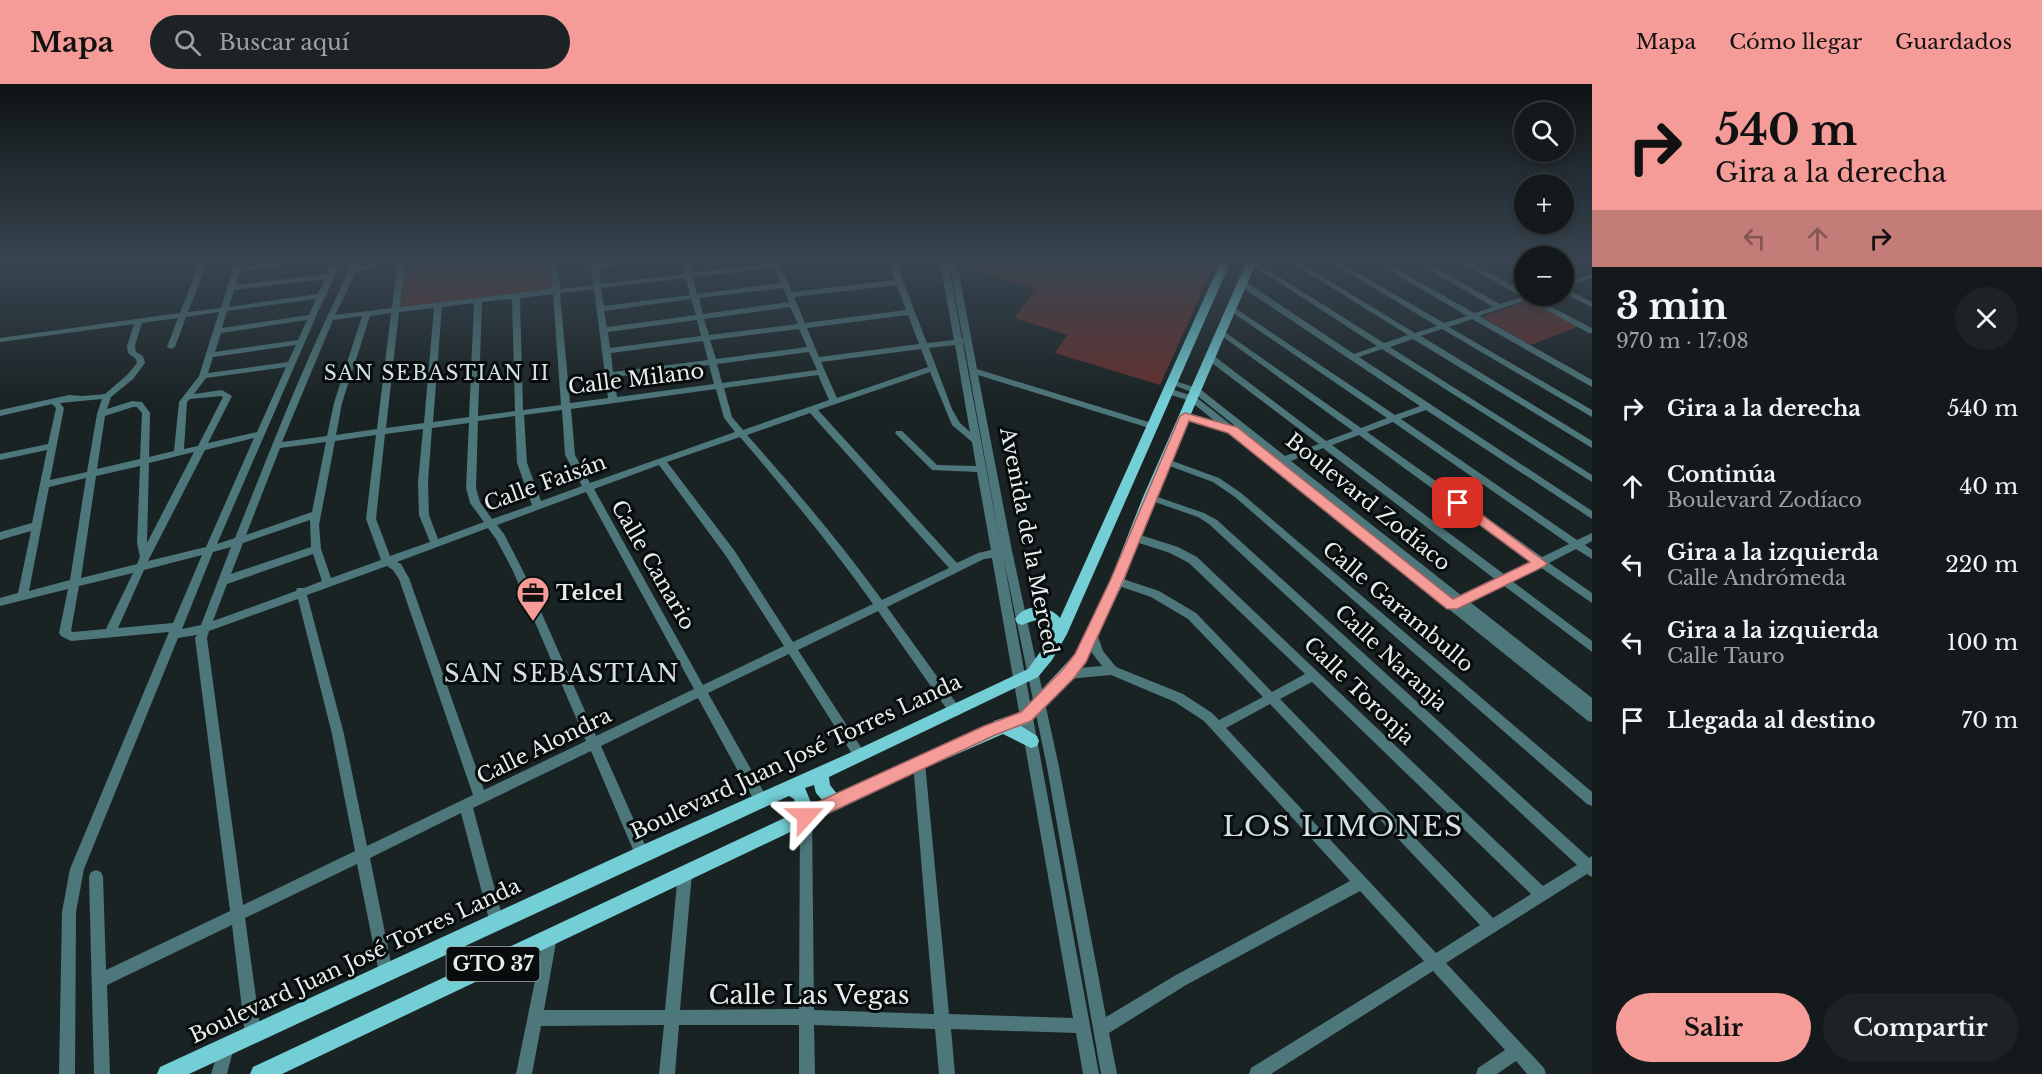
<!DOCTYPE html>
<html lang="es">
<meta charset="utf-8">
<style>
:root{--surface:#141a1b;--page:#1d2324;--text:#f1f3f6;--muted:#9da1a3;--line:#33383a;--accent:#f59b98}
body{margin:0;font-family:"Libre Baskerville",serif;background:var(--page);color:var(--text);height:100vh;display:flex;flex-direction:column;font-size:22px;white-space:nowrap}
*{box-sizing:border-box;margin:0}
p{font-size:20px;color:var(--muted)}
.icon{flex:none;width:33px;height:33px;fill:none;stroke:currentColor;stroke-width:2;stroke-linecap:round;stroke-linejoin:round}
.map{position:relative;flex:1;overflow:hidden}
.drawer{display:flex;flex-direction:column;background:var(--surface);width:450px}
.drawer>*{flex:none}
.hud{background:#f59b98;color:#111;overflow:hidden}
.buttons{position:absolute;left:1514px;top:18px;display:grid;gap:12px}
.buttons a{display:grid;place-items:center;width:60px;height:60px;border-radius:50%;background:var(--surface);box-shadow:0 3px 9px #0003,0 0 0 2px var(--line);font-size:30px}
.pin{position:absolute;display:grid;place-items:center;width:51px;height:51px;color:#fff;margin:-26px;border-radius:12px;box-shadow:0 3px 9px #0006}
.me{position:absolute;width:66px;margin:-33px;rotate:66deg;stroke-linejoin:round;filter:drop-shadow(0 0 4px #0008)}
.turn{display:flex;align-items:center;gap:21px;height:126px;padding:0 24px;font-size:27px}
.turn .icon{width:78px;height:78px;stroke-width:2.5}
.turn b{display:block;font-size:42px;line-height:51px}
.lanes{display:flex;align-items:center;height:57px;padding:0 24px;background:#0003;justify-content:center;gap:30px;direction:ltr}
.lanes .off{opacity:.35}
.round{display:grid;place-items:center;flex:none;width:63px;height:63px;border-radius:32px;background:var(--page)}
.head{display:flex;align-items:center;justify-content:space-between;height:102px;padding:0 24px}
h1{font-size:36px;font-weight:700;line-height:45px}
.primary-button{display:flex;gap:12px;margin-top:auto;padding:12px 24px}
.primary-button a{flex:1;height:69px;border-radius:36px;background:var(--accent);color:#111;font-size:24px;font-weight:700;line-height:69px;text-align:center}
.primary-button a+a{background:var(--page);color:var(--text)}
ul{padding:0;list-style:none}
li{display:flex;align-items:center;gap:18px;height:78px;padding:0 24px}
li div{flex:1}
li b{display:block;font-size:22px}
li em{font-style:normal}
header{display:flex;align-items:center;gap:36px;box-sizing:border-box;height:84px;padding:0 30px;background:var(--accent);color:#111}
header strong{font-size:28px}
nav{display:flex;gap:33px;margin-inline-start:auto;font-size:21px}
.search{width:420px;height:54px;background:var(--page);display:flex;align-items:center;gap:15px;box-sizing:border-box;padding:0 21px;border-radius:33px;color:var(--muted);font-size:22px}
main{display:flex;flex:1;min-height:0}
.map>svg:first-child{display:block}
.green{fill:#642f2e}
.lines{fill:none;stroke-linecap:round;stroke-linejoin:round}
.minor{fill:#4d777a;fill-rule:evenodd}
.major{fill:#73ced6;fill-rule:evenodd}
.route{fill:#f59b98;stroke:#9f6563;stroke-width:1.5}
.labels{text-anchor:middle;stroke-width:6;stroke-linejoin:round;paint-order:stroke}
.far-quarter-label{font-size:20px;letter-spacing:1.5px;fill:#d4e1e2;stroke:#080c0c}
.shield{fill:#080c0c;stroke:#a4aaaa;stroke-width:1.5}
.shield-label{font-size:20px;font-weight:bold;fill:#e7eeee}
.street-label{font-size:21px;fill:#e7eeee;stroke:#080c0c}
.poi-label{font-size:21px;font-weight:bold;fill:#e7eeee;stroke:#080c0c;text-anchor:start}
.quarter-label{font-size:24px;letter-spacing:1.5px;fill:#d4e1e2;stroke:#080c0c}
.near-street-label{font-size:26px;fill:#e7eeee;stroke:#080c0c}
.near-quarter-label{font-size:28px;letter-spacing:1.5px;fill:#d4e1e2;stroke:#080c0c}
</style>
<header>
<strong>Mapa</strong>
<div class="search"><svg class="icon" aria-label="search" viewBox="0 0 24 24"><circle cx="10" cy="10" r="6"/><path d="M15 15l6 6"/></svg>Buscar aquí</div>
<nav><a>Mapa</a><a>Cómo llegar</a><a>Guardados</a></nav>
</header>
<main>
<div class="map">
<svg width="1592" height="990" viewBox="0 0 1592 990">
<rect width="100%" height="100%" fill="#1a2324"/>
<!-- green -->
<path class="green" d="M 404,179 L 549,179 L 553,207 L 401,224 Z
M 962,179 L 1215,179 L 1160,301 L 1055,269 L 1067,251 L 1015,234 L 1035,204 L 963,184 Z
M 1529,216 L 1577,243 L 1531,261 L 1482,233 Z"/>
<g class="lines">
<!-- minor -->
<path class="minor" d="M 199,179 L 207,179 L 188,228 L 221,224 L 235,179 L 243,179 L 241,183 L 271,179 L 291,179 L 288,181 L 240,188 L 236,201 L 327,190 L 332,179 L 340,179 L 326,211 L 327,212 L 324,214 L 217,460 L 235,454 C 272,362 308,268 353,179 L 361,179 L 359,182 L 371,179 L 383,179 L 356,188 L 335,231 L 392,224 L 397,179 L 405,179 L 400,223 L 552,205 L 550,179 L 558,179 L 560,205 L 593,201 L 590,179 L 627,179 L 598,185 L 601,200 L 684,190 L 681,179 L 689,179 L 691,189 L 772,179 L 798,179 L 781,183 L 792,208 L 895,196 L 888,179 L 896,179 L 927,259 L 954,256 L 940,179 L 948,179 L 962,255 L 963,255 L 949,179 L 957,179 L 977,285 L 1155,340 L 1156,342 L 1152,345 L 1149,344 L 978,291 L 1012,467 L 1059,683 L 1106,933 L 1176,891 L 1350,797 L 1204,637 L 1175,618 L 1111,591 L 1068,595 L 1064,593 L 1062,590 L 1064,587 L 1068,585 L 1102,582 L 1092,569 L 1086,550 L 1088,547 L 1096,547 L 1103,567 L 1116,583 L 1183,610 L 1212,629 L 1219,636 L 1263,613 L 1188,535 L 1151,513 L 1113,500 L 1112,497 L 1113,494 L 1117,493 L 1159,507 L 1196,529 L 1272,608 L 1305,590 L 1189,479 L 1170,469 L 1130,456 L 1129,453 L 1130,450 L 1134,449 L 1178,463 L 1197,473 L 1543,802 L 1577,781 L 1209,440 L 1198,433 L 1146,415 L 1144,413 L 1149,410 L 1204,429 L 1217,436 L 1589,774 L 1592,772 L 1592,793 L 1587,790 L 1446,879 L 1544,984 L 1546,990 L 1527,990 L 1516,977 L 1497,990 L 1476,990 L 1478,984 L 1505,966 L 1433,887 L 1271,990 L 1249,990 L 1251,984 L 1424,877 L 1360,807 L 1186,901 L 1109,949 L 1117,990 L 1101,990 L 1047,683 L 1003,472 L 1099,990 L 1083,990 L 1076,949 L 951,945 L 955,990 L 939,990 L 935,945 L 814,941 L 815,990 L 799,990 L 799,941 L 679,941 L 675,990 L 659,990 L 664,941 L 541,942 L 532,990 L 516,990 L 545,848 L 550,846 L 555,848 L 557,853 L 544,926 L 665,926 L 678,789 L 680,784 L 685,782 L 690,784 L 692,789 L 680,926 L 799,925 L 800,732 L 801,728 L 806,726 L 811,728 L 812,732 L 814,926 L 934,930 L 913,679 L 915,675 L 919,673 L 923,675 L 925,679 L 949,930 L 1073,934 L 992,474 L 984,475 L 887,523 L 959,623 L 961,627 L 959,631 L 955,632 L 951,631 L 878,527 L 798,566 L 864,668 L 866,672 L 864,676 L 860,677 L 856,676 L 789,570 L 708,609 L 766,712 L 767,716 L 766,720 L 761,722 L 756,720 L 698,614 L 601,662 L 649,770 L 647,775 L 642,776 L 637,775 L 591,667 L 473,724 L 504,839 L 502,844 L 497,846 L 492,844 L 490,839 L 461,729 L 370,774 L 393,889 L 391,894 L 386,896 L 381,894 L 379,889 L 357,780 L 245,834 L 261,950 L 258,955 L 253,958 L 248,955 L 245,950 L 232,841 L 107,901 L 110,990 L 94,990 L 89,793 L 91,788 L 96,786 L 101,788 L 103,793 L 106,886 L 230,827 L 195,554 L 197,551 L 178,554 L 84,785 L 76,828 L 75,990 L 59,990 L 62,828 L 70,785 L 169,548 L 71,557 L 61,552 L 59,549 L 68,505 L 0,522 L 0,514 L 18,509 L 31,447 L 0,456 L 0,448 L 32,439 L 47,366 L 0,376 L 0,370 L 48,360 L 56,324 L 52,320 L 0,332 L 0,326 L 69,311 L 83,312 L 105,310 L 127,291 L 137,279 L 136,275 L 128,269 L 127,262 L 134,240 L 0,258 L 0,254 L 180,229 ZM 774,184 L 781,199 L 697,210 L 693,193 ZM 686,194 L 690,211 L 604,222 L 601,204 ZM 325,195 L 318,210 L 229,223 L 234,206 ZM 897,201 L 906,226 L 805,239 L 794,213 ZM 783,204 L 789,218 L 703,230 L 699,214 ZM 594,205 L 608,314 L 570,319 L 560,209 ZM 553,210 L 561,321 L 523,326 L 520,214 ZM 316,215 L 309,231 L 222,244 L 227,227 ZM 512,215 L 515,327 L 478,332 L 482,218 ZM 691,215 L 696,231 L 607,243 L 604,227 ZM 474,219 L 469,333 L 433,338 L 442,223 ZM 790,223 L 798,240 L 709,251 L 704,235 ZM 434,224 L 424,339 L 386,344 L 399,228 ZM 219,228 L 199,292 L 179,318 L 174,367 L 149,373 L 150,329 L 142,318 L 132,317 L 107,325 L 111,313 L 133,295 L 145,279 L 143,272 L 136,268 L 135,262 L 142,239 L 178,234 L 167,263 L 171,265 L 175,263 L 186,233 ZM 391,229 L 377,345 L 336,351 L 342,319 L 370,232 ZM 908,231 L 919,260 L 819,273 L 807,244 ZM 362,232 L 334,319 L 327,352 L 282,358 L 333,236 ZM 307,236 L 298,256 L 215,268 L 221,249 ZM 697,236 L 701,252 L 610,264 L 608,248 ZM 799,245 L 807,263 L 716,275 L 710,256 ZM 703,257 L 708,276 L 613,288 L 611,269 ZM 964,259 L 1001,464 L 963,260 ZM 296,261 L 288,278 L 208,289 L 213,273 ZM 955,261 L 970,348 L 960,339 L 952,325 L 929,264 ZM 921,265 L 928,283 L 837,314 L 821,278 ZM 809,268 L 817,286 L 722,299 L 717,280 ZM 709,281 L 714,300 L 617,313 L 614,293 ZM 286,283 L 257,348 L 208,359 L 232,312 L 222,306 L 194,310 L 206,294 ZM 930,288 L 952,341 L 972,358 L 976,382 L 937,381 L 902,347 L 896,347 L 895,349 L 932,386 L 977,388 L 991,466 L 978,469 L 957,479 L 818,326 ZM 818,291 L 829,316 L 743,346 L 732,333 L 724,304 ZM 716,305 L 724,334 L 735,348 L 590,399 L 575,371 L 571,325 ZM 221,312 L 223,313 L 198,362 L 184,365 L 187,318 L 190,315 ZM 102,315 L 97,330 L 87,388 L 50,396 L 64,324 L 60,319 ZM 133,323 L 137,323 L 142,329 L 140,375 L 97,385 L 105,332 ZM 562,326 L 565,371 L 582,402 L 541,417 L 527,379 L 524,331 ZM 810,329 L 949,484 L 882,516 C 840,458 794,404 747,351 ZM 515,332 L 517,379 L 532,421 L 492,435 L 480,418 L 476,404 L 478,337 ZM 469,339 L 466,404 L 470,419 L 484,438 L 438,455 L 429,431 L 428,398 L 432,344 ZM 423,345 L 418,398 L 419,431 L 430,458 L 390,472 L 376,435 L 385,350 ZM 376,351 L 366,435 L 381,476 L 331,494 L 321,465 L 319,441 L 335,357 ZM 740,353 C 786,407 832,462 873,520 L 793,558 L 734,466 L 667,378 ZM 254,354 L 206,463 L 148,477 L 205,366 ZM 326,358 L 312,428 L 246,451 L 280,364 ZM 194,368 L 147,459 L 149,379 ZM 659,381 L 726,472 L 784,562 L 703,601 L 594,405 ZM 140,382 L 137,459 L 140,473 L 137,480 L 81,494 L 96,392 ZM 86,394 L 70,496 L 29,507 L 49,403 ZM 586,408 L 694,605 L 596,652 L 523,487 L 504,450 L 497,441 ZM 310,436 L 311,463 L 231,490 L 243,459 ZM 488,444 L 496,455 L 513,487 L 586,657 L 484,706 L 409,494 L 401,480 L 397,478 ZM 231,463 L 201,541 L 182,545 L 213,468 ZM 313,470 L 322,497 L 304,504 L 297,504 L 296,507 L 213,537 L 227,500 ZM 202,471 L 173,539 L 118,544 L 144,486 ZM 387,482 L 393,486 L 399,495 L 473,711 L 367,762 L 344,650 L 307,511 ZM 133,489 L 106,545 L 73,548 L 71,547 L 79,502 ZM 298,515 L 332,650 L 355,767 L 243,821 L 207,554 L 209,547 ZM 1312,598 L 1531,810 L 1493,834 L 1280,615 ZM 1270,620 L 1480,841 L 1436,869 L 1226,644 Z
M 1249,179 L 1257,179 L 1384,259 L 1408,251 L 1292,179 L 1300,179 L 1415,249 L 1437,242 L 1333,179 L 1341,179 L 1444,239 L 1467,232 L 1377,179 L 1386,179 L 1474,229 L 1493,223 L 1418,179 L 1427,179 L 1500,220 L 1522,213 L 1462,179 L 1471,179 L 1524,208 L 1524,212 L 1535,212 L 1534,214 L 1592,244 L 1592,249 L 1589,249 L 1527,216 L 1479,232 L 1592,296 L 1592,303 L 1472,235 L 1449,243 L 1592,326 L 1592,333 L 1442,245 L 1421,252 L 1592,357 L 1592,364 L 1413,255 L 1390,263 L 1592,391 L 1592,398 L 1382,265 L 1359,273 L 1592,427 L 1592,435 L 1426,326 L 1401,335 L 1577,456 L 1592,449 L 1592,457 L 1585,461 L 1592,466 L 1592,475 L 1576,465 L 1549,479 L 1592,509 L 1592,519 L 1540,483 L 1512,497 L 1592,557 L 1592,568 L 1503,501 L 1470,518 L 1592,614 L 1592,638 L 1588,637 L 1190,317 L 1165,309 L 1164,307 L 1168,304 L 1196,313 L 1427,496 L 1194,309 L 1168,299 L 1172,296 L 1200,305 L 1285,372 L 1319,360 L 1208,276 L 1208,272 L 1214,272 L 1326,357 L 1353,347 L 1219,250 L 1219,246 L 1222,246 L 1361,344 L 1387,334 L 1229,226 L 1229,222 L 1232,222 L 1395,331 L 1420,322 L 1240,202 L 1240,198 L 1246,198 L 1354,270 L 1377,262 ZM 1393,338 L 1569,460 L 1542,473 L 1367,348 ZM 1359,351 L 1533,478 L 1505,491 L 1332,361 ZM 1323,364 L 1496,496 L 1462,512 L 1291,377 Z
M 1507,179 L 1516,179 L 1524,183 L 1524,188 Z
M 1592,190 L 1592,194 L 1564,204 L 1592,218 L 1592,223 L 1563,209 L 1563,200 Z
M 1167,375 L 1219,394 L 1241,409 L 1592,708 L 1592,722 L 1587,720 L 1235,413 L 1213,398 L 1164,380 L 1162,378 L 1164,376 Z
M 226,955 L 231,958 L 234,963 L 227,990 L 211,990 L 221,958 Z"/>
<!-- major -->
<path class="major" d="M 1220,179 L 1230,179 L 1067,550 L 1052,576 L 1038,593 L 829,693 L 830,701 L 837,710 L 992,641 L 994,637 L 1021,628 L 1075,570 L 1110,497 L 1143,413 L 1246,179 L 1256,179 L 1191,330 L 1237,343 L 1239,346 L 1233,350 L 1188,337 L 1155,413 L 1124,497 L 1085,578 L 1031,638 L 1021,642 L 1037,652 L 1039,657 L 1037,662 L 1031,664 L 1003,650 L 925,684 L 282,990 L 250,990 L 253,983 L 797,728 L 794,715 L 789,712 L 189,990 L 157,990 L 160,983 L 636,764 L 854,667 L 1028,585 L 1053,550 C 1047,531 1037,535 1022,541 L 1017,539 L 1015,535 C 1025,519 1049,521 1060,534 ZM 814,701 L 816,709 L 822,716 L 812,721 L 805,704 Z"/>
</g>
<!-- sky -->
<linearGradient id="sky" x2="0" y2="1"><stop stop-color="#0e1314"/><stop offset="0.56" stop-color="#384550"/><stop offset="1" stop-color="#384550" stop-opacity="0"/></linearGradient>
<rect width="1592" height="318" fill="url(#sky)"/>
<!-- route -->
<path class="route" d="M 1185,329 L 1237,343 L 1453,515 L 1530,478 L 1454,422 L 1454,416 L 1462,416 L 1547,479 L 1545,482 L 1457,525 L 1447,525 L 1228,349 L 1189,337 L 1123,497 L 1086,578 L 1074,594 L 1031,637 L 995,651 L 812,737 L 806,740 L 800,737 L 798,732 L 800,726 L 984,642 L 1021,628 L 1063,585 L 1075,570 L 1110,497 L 1180,332 Z"/>
<!-- icons -->
<defs>
<symbol id="office-pin" viewBox="-11 -11 22 30"><path d="M0 17L-7.5 6A9.5 9.5 0 1 1 7.5 6Z" fill="#f59b98" stroke="#080c0c"/><path d="M-6-3h4V-5.5h4V-3h4V5H-6ZM-1-4.5V-3h2v-1.5ZM-6 0V1H6V0Z" fill="#111"/></symbol>
</defs>
<g fill-rule="evenodd">
<use href="#office-pin" x="514" y="490" width="38" height="52"/>
</g>
<g class="labels">
<!-- far-quarter labels -->
<g class="far-quarter-label">
<text x="437" y="296">SAN SEBASTIAN II</text>
</g>
<!-- shield labels -->
<rect class="shield" x="446.5" y="863" width="93" height="34" rx="4.5"/>
<g class="shield-label">
<text x="493" y="887">GTO 37</text>
</g>
<!-- street labels -->
<g class="street-label">
<text transform="translate(636 295) rotate(-7)" y="7">Calle Milano</text>
<text transform="translate(545 399) rotate(-20)" y="7">Calle Faisán</text>
<text transform="translate(1368 418) rotate(39)" y="7">Boulevard Zodíaco</text>
<text transform="translate(1029 457) rotate(79)" y="7">Avenida de la Merced</text>
<text transform="translate(653 481) rotate(60)" y="7">Calle Canario</text>
<text transform="translate(1398 523) rotate(40)" y="7">Calle Garambullo</text>
<text transform="translate(1391 574) rotate(43)" y="7">Calle Naranja</text>
<text transform="translate(1359 607) rotate(44)" y="7">Calle Toronja</text>
<text transform="translate(544 662) rotate(-26)" y="7">Calle Alondra</text>
<text transform="translate(796 673) rotate(-25)" y="7">Boulevard Juan José Torres Landa</text>
<text transform="translate(355 877) rotate(-25)" y="7">Boulevard Juan José Torres Landa</text>
</g>
<!-- poi labels -->
<g class="poi-label">
<text x="556" y="516">Telcel</text>
</g>
<!-- quarter labels -->
<g class="quarter-label">
<text x="562" y="598">SAN SEBASTIAN</text>
</g>
<!-- near-street labels -->
<g class="near-street-label">
<text x="809" y="920">Calle Las Vegas</text>
</g>
<!-- near-quarter labels -->
<g class="near-quarter-label">
<text x="1343" y="752">LOS LIMONES</text>
</g>
</g>
</svg>
<div class="buttons">
<a><svg class="icon" aria-label="search" viewBox="0 0 24 24"><circle cx="10" cy="10" r="6"/><path d="M15 15l6 6"/></svg></a>
<a>+</a>
<a>−</a>
</div>
<div class="pin" style="left:1458px;top:419px;background:#d93025"><svg class="icon" aria-label="arrive" viewBox="0 0 24 24"><path d="M6 21V4h12l-3 4 3 4H6"/></svg></div>
<svg class="me" style="left:806px;top:732px" viewBox="-20 -20 40 40"><path d="M0-17L14 15 0 8-14 15z" fill="#f59b98" stroke="#fff" stroke-width="4"/></svg>
</div>
<section class="drawer">
<div class="hud">
<div class="turn"><svg class="icon" aria-label="right" viewBox="0 0 24 24"><path d="M7 20v-9h11M14 6l5 5-5 5"/></svg><div><b>540 m</b>Gira a la derecha</div></div>
<div class="lanes"><svg class="icon off" aria-label="left" viewBox="0 0 24 24"><path d="M17 20v-9H6M10 6l-5 5 5 5"/></svg><svg class="icon off" aria-label="ahead" viewBox="0 0 24 24"><path d="M12 20V5M6 11l6-6 6 6"/></svg><svg class="icon" aria-label="right" viewBox="0 0 24 24"><path d="M7 20v-9h11M14 6l5 5-5 5"/></svg></div>
</div>
<div class="head"><div><h1>3 min</h1><p>970 m · 17:08</p></div><a class="round"><svg class="icon" aria-label="close" viewBox="0 0 24 24"><path d="M6 6l12 12M18 6L6 18"/></svg></a></div>
<ul>
<li><svg class="icon" aria-label="right" viewBox="0 0 24 24"><path d="M7 20v-9h11M14 6l5 5-5 5"/></svg><div><b>Gira a la derecha</b></div><em>540 m</em></li>
<li><svg class="icon" aria-label="ahead" viewBox="0 0 24 24"><path d="M12 20V5M6 11l6-6 6 6"/></svg><div><b>Continúa</b><p>Boulevard Zodíaco</p></div><em>40 m</em></li>
<li><svg class="icon" aria-label="left" viewBox="0 0 24 24"><path d="M17 20v-9H6M10 6l-5 5 5 5"/></svg><div><b>Gira a la izquierda</b><p>Calle Andrómeda</p></div><em>220 m</em></li>
<li><svg class="icon" aria-label="left" viewBox="0 0 24 24"><path d="M17 20v-9H6M10 6l-5 5 5 5"/></svg><div><b>Gira a la izquierda</b><p>Calle Tauro</p></div><em>100 m</em></li>
<li><svg class="icon" aria-label="arrive" viewBox="0 0 24 24"><path d="M6 21V4h12l-3 4 3 4H6"/></svg><div><b>Llegada al destino</b></div><em>70 m</em></li>
</ul>
<div class="primary-button"><a>Salir</a><a>Compartir</a></div>
</section>
</main>
